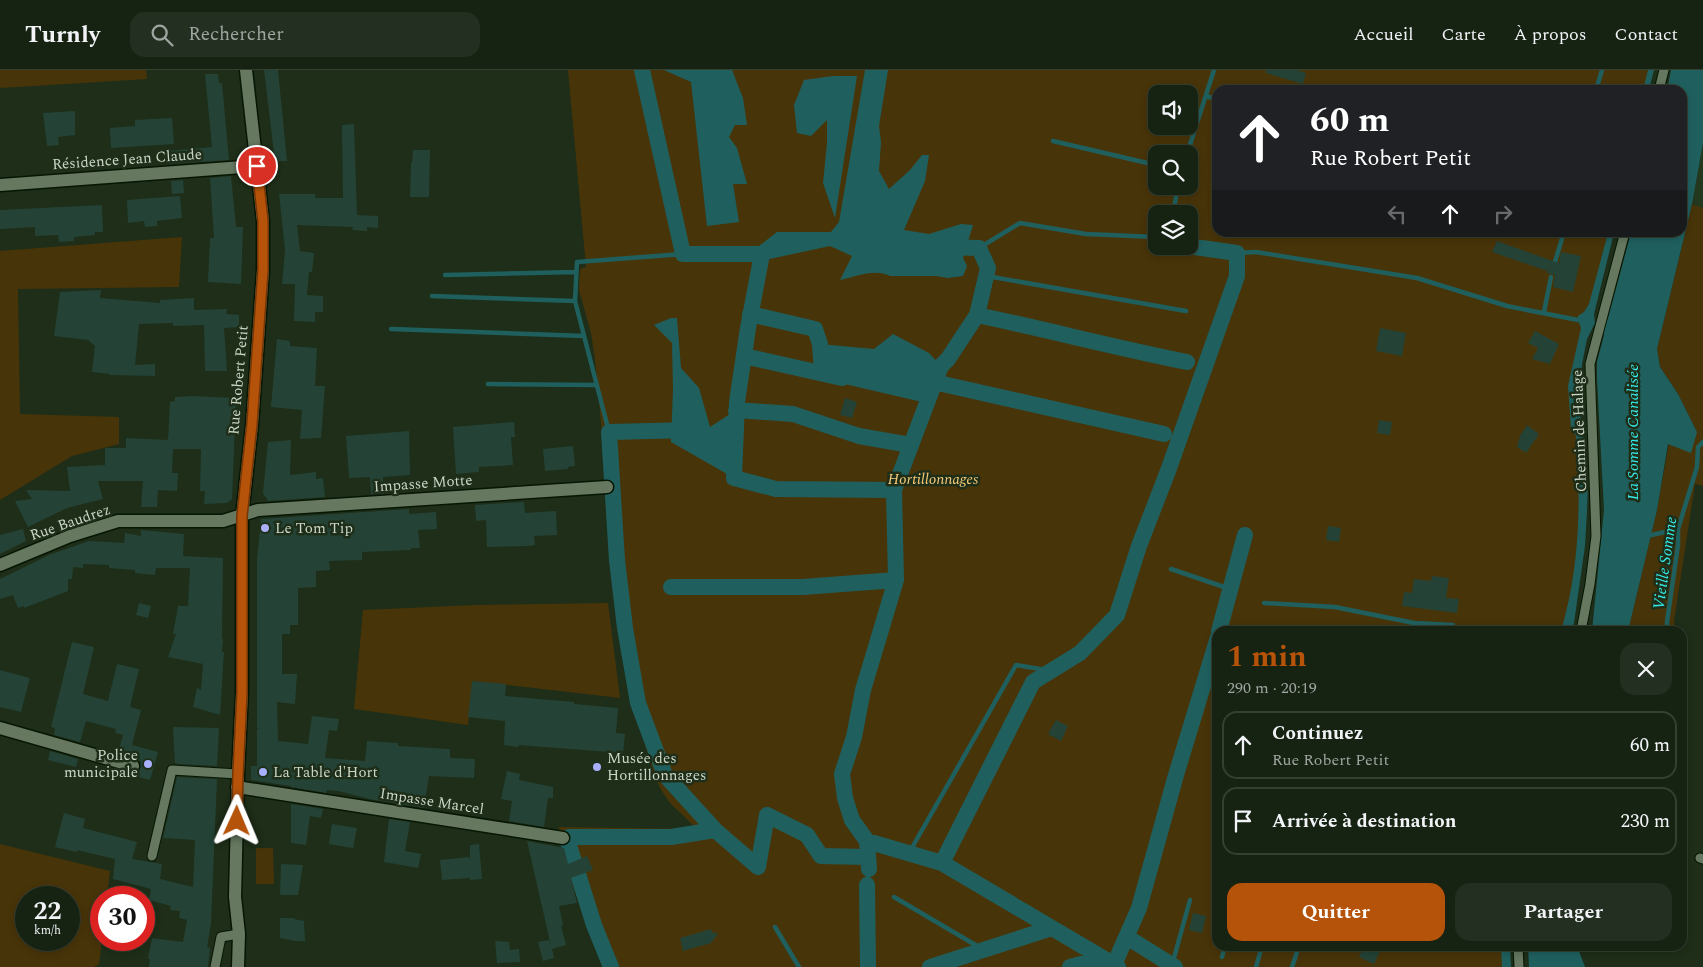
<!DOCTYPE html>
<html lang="fr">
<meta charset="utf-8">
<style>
:root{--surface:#162212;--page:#232f20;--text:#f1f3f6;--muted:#9ea49f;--line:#353f32;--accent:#b45309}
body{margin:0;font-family:Spectral,serif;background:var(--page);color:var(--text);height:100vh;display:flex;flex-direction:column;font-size:19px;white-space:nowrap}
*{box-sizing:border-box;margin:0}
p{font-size:16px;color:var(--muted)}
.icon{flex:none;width:28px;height:28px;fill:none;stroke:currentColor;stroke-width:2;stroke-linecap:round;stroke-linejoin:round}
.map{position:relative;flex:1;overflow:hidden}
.details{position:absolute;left:1212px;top:556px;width:475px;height:325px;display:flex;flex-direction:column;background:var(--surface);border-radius:15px;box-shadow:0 2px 8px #0003,0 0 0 1px var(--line)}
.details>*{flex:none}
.banner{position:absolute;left:1212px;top:15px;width:475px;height:152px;border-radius:15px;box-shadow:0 2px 8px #0003,0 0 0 1px var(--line);background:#202124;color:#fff;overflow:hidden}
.tools{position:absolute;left:1148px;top:15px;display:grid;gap:10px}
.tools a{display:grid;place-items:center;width:50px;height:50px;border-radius:10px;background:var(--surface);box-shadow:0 2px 8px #0003,0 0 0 1px var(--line);font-size:25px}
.speed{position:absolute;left:15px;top:816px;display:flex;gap:10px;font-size:25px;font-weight:700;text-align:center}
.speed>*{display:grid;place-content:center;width:65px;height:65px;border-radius:50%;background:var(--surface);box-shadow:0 2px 8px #0003,0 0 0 1px var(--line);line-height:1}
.speed small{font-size:12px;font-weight:400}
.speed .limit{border:8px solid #d22;background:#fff;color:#111}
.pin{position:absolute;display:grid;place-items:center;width:42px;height:42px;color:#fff;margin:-21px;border:2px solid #fff;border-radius:50%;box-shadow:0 1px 5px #0007}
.me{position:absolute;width:55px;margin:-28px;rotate:1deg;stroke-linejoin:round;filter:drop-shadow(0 0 4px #0008)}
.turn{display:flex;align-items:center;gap:18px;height:105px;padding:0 15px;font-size:22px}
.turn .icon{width:65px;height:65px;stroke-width:2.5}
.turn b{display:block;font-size:35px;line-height:42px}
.lanes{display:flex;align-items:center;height:48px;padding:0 15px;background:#0003;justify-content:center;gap:25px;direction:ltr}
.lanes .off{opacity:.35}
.round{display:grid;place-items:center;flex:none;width:52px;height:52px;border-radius:15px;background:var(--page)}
.headline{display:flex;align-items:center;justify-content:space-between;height:85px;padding:0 15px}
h1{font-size:30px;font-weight:700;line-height:38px;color:var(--accent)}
.button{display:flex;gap:10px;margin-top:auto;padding:10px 15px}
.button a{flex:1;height:58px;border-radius:15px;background:var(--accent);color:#fff;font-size:20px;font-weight:700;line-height:58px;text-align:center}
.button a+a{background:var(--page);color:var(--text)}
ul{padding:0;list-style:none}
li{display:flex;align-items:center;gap:15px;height:68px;margin:0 10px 8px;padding:0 5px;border:2px solid var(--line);border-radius:15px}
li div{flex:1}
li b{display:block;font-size:19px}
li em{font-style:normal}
header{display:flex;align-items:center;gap:30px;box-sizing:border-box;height:70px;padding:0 25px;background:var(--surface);border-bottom:1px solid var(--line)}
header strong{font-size:24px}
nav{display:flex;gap:28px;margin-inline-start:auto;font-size:18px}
.search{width:350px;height:45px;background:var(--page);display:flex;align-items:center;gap:12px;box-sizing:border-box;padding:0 18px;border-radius:15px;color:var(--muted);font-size:19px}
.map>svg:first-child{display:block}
.built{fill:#24381d}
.green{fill:#483409;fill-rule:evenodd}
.water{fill:#1f605f}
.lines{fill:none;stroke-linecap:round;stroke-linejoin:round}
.stream{stroke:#1f605f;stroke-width:4.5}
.canal{stroke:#1f605f;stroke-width:16}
.building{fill:#244336}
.service-casing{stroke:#071603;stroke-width:11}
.minor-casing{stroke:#071603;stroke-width:15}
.service{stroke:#667860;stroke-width:9}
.minor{stroke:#667860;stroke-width:12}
.route-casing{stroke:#753606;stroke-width:12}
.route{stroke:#b45309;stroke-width:9}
.poi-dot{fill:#a8b0fc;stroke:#1e2e18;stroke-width:2}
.labels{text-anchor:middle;stroke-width:5;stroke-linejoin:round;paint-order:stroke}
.street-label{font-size:15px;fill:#cad5c7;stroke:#1e2e18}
.park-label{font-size:15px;font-style:italic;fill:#f7cc7c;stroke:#1e2e18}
.poi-label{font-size:15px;fill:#cad5c7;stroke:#1e2e18;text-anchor:start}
.water-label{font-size:16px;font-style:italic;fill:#36eceb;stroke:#1e2e18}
</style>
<header>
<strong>Turnly</strong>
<div class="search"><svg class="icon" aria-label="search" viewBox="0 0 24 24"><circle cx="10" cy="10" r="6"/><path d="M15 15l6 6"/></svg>Rechercher</div>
<nav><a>Accueil</a><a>Carte</a><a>À propos</a><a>Contact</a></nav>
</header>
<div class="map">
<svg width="1703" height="897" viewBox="0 0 1703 897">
<rect width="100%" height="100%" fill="#1e2e18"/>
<!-- built -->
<path class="built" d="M 1703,73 L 1703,138 L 1692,134 Z"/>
<!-- green -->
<path class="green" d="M 0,0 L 146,0 L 147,9 L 0,18 Z
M 568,0 L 1649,0 L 1645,20 L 1218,20 L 1218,162 L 1612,163 L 1575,302 L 1586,414 L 1569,561 L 1218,561 L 1218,876 L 1507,876 L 1508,897 L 604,897 C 586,851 566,807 559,757 L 688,759 L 695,757 L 669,732 L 660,718 L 652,699 L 636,639 L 625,559 L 606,407 L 595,289 L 591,263 L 579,220 L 580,199 L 586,197 ZM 1156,24 L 1189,24 L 1189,56 L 1156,56 ZM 1156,84 L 1189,84 L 1189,116 L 1156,116 ZM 1156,144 L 1189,144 L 1189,176 L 1156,176 Z
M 1692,134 L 1703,138 L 1703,416 L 1695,414 L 1674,551 L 1675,561 L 1628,561 L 1657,440 L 1669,373 L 1697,362 L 1678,324 L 1660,297 L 1657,279 Z
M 182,167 L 179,217 L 18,219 L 20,344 L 119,347 L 119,374 L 72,386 L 0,430 L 0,181 Z
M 608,533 L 620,628 L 473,611 L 468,655 L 354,639 L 363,540 L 476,535 Z
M 1683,654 L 1687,714 L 1683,709 Z
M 0,774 L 110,801 L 107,827 L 101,828 L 102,870 L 99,894 L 94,897 L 0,897 ZM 26,828 L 69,828 L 69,870 L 26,870 Z
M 256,778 L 273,778 L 274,814 L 256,814 Z"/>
<!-- water -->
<path class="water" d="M 664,0 L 732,0 L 743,28 L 747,55 L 735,55 L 729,67 L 737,78 L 747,114 L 733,114 L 739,152 L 707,156 L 691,12 Z
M 865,0 L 888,0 L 879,56 L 881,72 L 879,101 L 889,119 L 910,100 L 922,85 L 929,85 L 925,111 L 904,160 L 929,164 L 961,154 L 973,155 L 963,188 L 967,196 L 963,206 L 948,208 L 936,206 L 890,206 C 875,198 855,207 840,210 L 852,186 L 830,176 L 765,190 L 729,192 L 728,176 L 759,176 L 777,162 L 831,162 L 839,152 Z
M 1648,0 L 1654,0 L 1649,20 L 1643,20 Z
M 1671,0 L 1703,0 L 1703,73 L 1692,134 L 1657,279 L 1660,297 L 1678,324 L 1697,362 L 1691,383 L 1668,374 L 1657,440 L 1628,561 L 1592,561 L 1604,440 L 1597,309 L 1597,292 L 1604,265 L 1602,260 L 1608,248 L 1631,163 L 1682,162 L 1682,20 L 1667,20 Z
M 833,6 L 857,6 L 835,148 L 823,113 L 827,73 L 827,50 L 811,66 L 797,63 L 794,35 L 804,10 Z
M 1608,163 L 1614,163 L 1594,244 L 1595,253 L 1587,269 L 1582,294 L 1580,342 L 1588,412 L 1587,441 L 1585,476 L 1574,553 L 1571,561 L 1561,561 C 1580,498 1581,431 1576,366 L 1571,358 L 1568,316 L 1581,258 L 1578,250 L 1578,246 L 1584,242 L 1589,234 Z
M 671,248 L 677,248 L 681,298 L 699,318 L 710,357 L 736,340 L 734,408 L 671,372 L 673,319 L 672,273 L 654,255 Z
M 893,264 L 929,283 L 941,296 L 929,326 L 922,332 L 819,308 L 822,303 L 820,274 L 874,279 Z
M 1501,876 L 1510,876 L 1511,897 L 1502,897 Z
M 1528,876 L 1577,876 L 1585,897 L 1529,897 Z"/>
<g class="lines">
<!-- stream -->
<path class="stream" d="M 1596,20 L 1602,0
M 1206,26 L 1218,30
M 1053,71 L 1156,95
M 1216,74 L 1218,74
M 1187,84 L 1214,0
M 1173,144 L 1178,116
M 979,178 L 1020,153 L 1086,164 L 1156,167
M 1237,183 L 1256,182 L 1417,208 L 1507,236 L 1583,251
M 1554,195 L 1564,162
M 445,205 L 576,202
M 987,206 L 1186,241
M 432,226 L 575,231
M 1544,242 L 1551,207
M 391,259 L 584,266
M 488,314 L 597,315
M 609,362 L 575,231 L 577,192 L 683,184
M 1647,466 L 1678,459
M 1171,499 L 1230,519
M 1264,533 L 1335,537 L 1414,553 L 1453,555
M 1667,561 L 1667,552 L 1678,475 L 1678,459 L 1697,397 L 1698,377 L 1703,372
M 909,783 L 1016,595 L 1052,601
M 867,815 L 869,799
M 894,827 L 984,880
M 775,857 L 799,897
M 1222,887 L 1225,876
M 1172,895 L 1190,830
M 1256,897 L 1262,876
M 1292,897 L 1299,876"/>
<!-- canal -->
<path class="canal" d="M 642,0 L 683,184 L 762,184 L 748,258 L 737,332 L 734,408 L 776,419 L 894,420 L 896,510 L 863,620 L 854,667 L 842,704 L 845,728 L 852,750 L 867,771
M 750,244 L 815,259 L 820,274 L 822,303
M 977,245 C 1048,260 1117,278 1187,292
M 744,286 L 842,308
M 934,312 L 1164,364
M 736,340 L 793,344 L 859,366 L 910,375
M 691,360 L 609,362 L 617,490 L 625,558 L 638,633 L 665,705 L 715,760 L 758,797 L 767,745 L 807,765 L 821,786 L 868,787
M 894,420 L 941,296 L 948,289 L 977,245 L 988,198 L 979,178 L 945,177
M 671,517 L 803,517 L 896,510
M 1219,561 L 1245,465
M 942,793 L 1033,612 L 1080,583 L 1117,545 L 1139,476 L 1168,401 L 1237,206 L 1237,183 L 1187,176
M 869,799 L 867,771 L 942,793 L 1118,897
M 867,815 L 868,897
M 1127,867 L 1175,897
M 611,897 L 594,855 L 567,769 L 569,767 L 671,767 L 715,760
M 930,897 L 1052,858
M 1070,897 L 1103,888
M 1113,897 L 1139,838 L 1176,705 L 1218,567"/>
</g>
<!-- building -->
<path class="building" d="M 264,0 L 278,0 L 287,91 L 275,91 Z
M 1266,0 L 1297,0 L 1306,3 L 1303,14 L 1266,3 Z
M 205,4 L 218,4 L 219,13 L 222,13 L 229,90 L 169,94 L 168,81 L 212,77 Z
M 75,41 L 75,65 L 58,67 L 59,75 L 47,76 L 43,43 Z
M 172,48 L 174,74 L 111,78 L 110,58 L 135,56 L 135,50 Z
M 354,54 L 357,145 L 378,146 L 378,158 L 367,157 L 367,161 L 352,160 L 353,157 L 297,155 L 300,181 L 314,183 L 312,202 L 309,202 L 307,225 L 323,226 L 323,242 L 315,242 L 315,252 L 294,251 L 295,214 L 282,214 L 285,180 L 279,124 L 315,124 L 315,128 L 343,128 L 342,55 Z
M 413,80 L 430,80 L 429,127 L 410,127 L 411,93 L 412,93 Z
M 231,106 L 236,157 L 243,157 L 241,214 L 208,212 L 210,168 L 214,168 L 210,108 Z
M 183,110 L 184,123 L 172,124 L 171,111 Z
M 180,126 L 182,148 L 157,151 L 157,156 L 145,157 L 144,151 L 128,153 L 127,130 Z
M 102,135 L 103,162 L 95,162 L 95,165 L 74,167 L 74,171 L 59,172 L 58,165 L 35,166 L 35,157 L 0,159 L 0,140 Z
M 1497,171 L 1550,190 L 1547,201 L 1492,182 Z
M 1561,182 L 1581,186 L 1573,222 L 1553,217 L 1555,205 L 1547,203 L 1550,190 L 1559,193 Z
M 101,220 L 100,228 L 160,233 L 160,230 L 194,228 L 194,240 L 227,239 L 226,244 L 239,245 L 239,257 L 224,258 L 227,301 L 205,301 L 204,255 L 173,256 L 173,253 L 139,254 L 135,295 L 155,294 L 155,306 L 110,305 L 109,304 L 92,302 L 95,276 L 88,270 L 54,266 L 60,222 Z
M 1380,258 L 1406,263 L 1402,286 L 1376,281 Z
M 1535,261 L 1559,274 L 1550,294 L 1532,289 L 1538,278 L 1528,273 Z
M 277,269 L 290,271 L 290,276 L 317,278 L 315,316 L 325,316 L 321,368 L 300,369 L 302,340 L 271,337 Z
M 192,326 L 236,328 L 232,429 L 227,433 L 204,434 L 205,421 L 200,421 L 201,379 L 173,379 L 172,403 L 178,403 L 177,421 L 158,420 L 157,437 L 141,437 L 143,411 L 98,411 L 103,429 L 67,438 L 28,457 L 15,431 L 32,429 L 26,420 L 70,421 L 67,397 L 105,395 L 105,378 L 126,378 L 126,368 L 168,370 L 170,332 L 175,331 L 175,327 Z
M 845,328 L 857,332 L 852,348 L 840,345 Z
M 1379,350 L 1392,352 L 1390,365 L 1377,363 Z
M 514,352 L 515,367 L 511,367 L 513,395 L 479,397 L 479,402 L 456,404 L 453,357 Z
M 1527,355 L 1539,364 L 1526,383 L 1517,377 L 1520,366 Z
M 409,361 L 410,405 L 383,407 L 384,424 L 371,424 L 370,407 L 349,408 L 346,366 Z
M 291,370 L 290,405 L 316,402 L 316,409 L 323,408 L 325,427 L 268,431 L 263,423 L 268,372 Z
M 573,376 L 575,396 L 568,397 L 568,399 L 545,401 L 543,379 Z
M 524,432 L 525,443 L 556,441 L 557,465 L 534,466 L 535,475 L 527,476 L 487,477 L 486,450 L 476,451 L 475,435 Z
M 409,439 L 409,444 L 436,442 L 437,459 L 418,460 L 420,478 L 411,478 L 411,480 L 362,482 L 362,490 L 329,491 L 330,500 L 316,501 L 316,517 L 298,518 L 298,555 L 290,555 L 290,564 L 282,564 L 282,604 L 297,604 L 295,634 L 277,632 L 278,671 L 308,674 L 312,646 L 339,649 L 337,661 L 329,660 L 325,688 L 365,691 L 367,671 L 398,673 L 398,676 L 450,679 L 450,688 L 475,689 L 474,708 L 429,706 L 424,738 L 374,730 L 338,721 L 327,720 L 326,723 L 291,717 L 291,716 L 251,710 L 251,696 L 257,696 L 257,659 L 260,659 L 257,658 L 257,490 L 261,449 Z
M 1328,456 L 1341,458 L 1339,472 L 1326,470 Z
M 23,459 L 26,471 L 0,484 L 0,465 Z
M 141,460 L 184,464 L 183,486 L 223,488 L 222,569 L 223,569 L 222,582 L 224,582 L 220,645 L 193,637 L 197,618 L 201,620 L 203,594 L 168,587 L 176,564 L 173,564 L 178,536 L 188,536 L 190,498 L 156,498 L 155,505 L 135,503 L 135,500 L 109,498 L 109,495 L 83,494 L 83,498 L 73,497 L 72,509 L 68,509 L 68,521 L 24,538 L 24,536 L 18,538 L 13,525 L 0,529 L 0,509 L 49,485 L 89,471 L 124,473 L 125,463 L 141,466 Z
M 1432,506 L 1449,508 L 1446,528 L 1459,529 L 1457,543 L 1402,536 L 1404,522 L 1412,523 L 1414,509 L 1431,511 Z
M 139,533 L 151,536 L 148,548 L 136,545 Z
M 72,572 L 94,577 L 83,624 L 108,631 L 117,594 L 139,599 L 130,637 L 141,640 L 132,675 L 158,682 L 150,710 L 138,707 L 141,691 L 118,683 L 123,665 L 115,663 L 116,659 L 86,651 L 80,672 L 54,665 L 55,658 L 51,657 Z
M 0,600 L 30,608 L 21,642 L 0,637 Z
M 472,611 L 506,614 L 505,626 L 574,632 L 574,634 L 618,638 L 616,663 L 625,664 L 623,683 L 519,675 L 518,677 L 504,675 L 505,651 L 468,647 Z
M 1056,650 L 1068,656 L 1061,671 L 1048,664 Z
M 173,657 L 219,658 L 217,696 L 179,694 L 175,693 Z
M 50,681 L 78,689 L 76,697 L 48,690 Z
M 507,701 L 520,704 L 519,710 L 553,717 L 553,728 L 548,728 L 544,757 L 509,751 L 512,731 L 501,729 Z
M 177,707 L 217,709 L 211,854 L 207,877 L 210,878 L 208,897 L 149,897 L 150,889 L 148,889 L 152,868 L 183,872 L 187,850 L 179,848 L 180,841 L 170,840 L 171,836 L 149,830 L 151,819 L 113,809 L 115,789 L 77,780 L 77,782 L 55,777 L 64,743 L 85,749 L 83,758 L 137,772 L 132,789 L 162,794 L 160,809 L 193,817 L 195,770 L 163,768 Z
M 291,734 L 323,739 L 321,748 L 310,746 L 306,775 L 291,773 Z
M 389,749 L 410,752 L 405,781 L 421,784 L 418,798 L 384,792 Z
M 332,754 L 357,758 L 353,778 L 329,774 Z
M 527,771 L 564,778 L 568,794 L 587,786 L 593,800 L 571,808 L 577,833 L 559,836 L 563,855 L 561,856 L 566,875 L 552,879 L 554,888 L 543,891 L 538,872 L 549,870 L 551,876 Z
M 479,774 L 482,809 L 470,810 L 470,808 L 442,810 L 440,790 L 469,787 L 470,790 L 470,775 Z
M 281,794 L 303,795 L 298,825 L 280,825 Z
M 1193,843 L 1206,846 L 1202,863 L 1189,860 Z
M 280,848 L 294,848 L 294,849 L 304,851 L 305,871 L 295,871 L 280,868 Z
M 711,859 L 712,862 L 718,864 L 711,873 L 683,881 L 680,868 Z
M 495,871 L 509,872 L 510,880 L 519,879 L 520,892 L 497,893 Z
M 1364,876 L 1374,876 L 1381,879 L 1374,894 L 1359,887 Z"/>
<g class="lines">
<defs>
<path id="service" d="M 1659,20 L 1664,0
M 1581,561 L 1590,514 L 1596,466 L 1590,294 L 1625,162
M 152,786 L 172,700 L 238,704
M 1700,788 L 1703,789
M 1518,876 L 1519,897
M 215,897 L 221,867 L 239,864"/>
<path id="minor" d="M 0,115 L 257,96
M 0,495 L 70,466 L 118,451 L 223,451 L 258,440 L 607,417
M 0,658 L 133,696
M 237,717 L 563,768
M 238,897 L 239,864 L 235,827 L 238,704 L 242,623 L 242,446 L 252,355 L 263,200 L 263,151 L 246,0"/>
</defs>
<!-- service casing -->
<use href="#service" class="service-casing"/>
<!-- minor casing -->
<use href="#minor" class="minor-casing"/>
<!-- service -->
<use href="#service" class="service"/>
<!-- minor -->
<use href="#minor" class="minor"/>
</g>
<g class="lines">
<defs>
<path id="route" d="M 237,751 L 238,704 L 242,623 L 242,446 L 252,354 L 263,200 L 263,151 L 257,96"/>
</defs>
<!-- route casing -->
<use href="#route" class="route-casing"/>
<!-- route -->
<use href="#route" class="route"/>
</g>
<!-- markers -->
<g class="poi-dot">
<circle cx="265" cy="458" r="5"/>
<circle cx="148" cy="694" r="5"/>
<circle cx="597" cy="697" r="5"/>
<circle cx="263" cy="702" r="5"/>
</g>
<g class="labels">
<!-- street labels -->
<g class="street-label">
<text transform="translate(127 89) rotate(-4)" y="5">Résidence Jean Claude</text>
<text transform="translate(238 310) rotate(-85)" y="5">Rue Robert Petit</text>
<text transform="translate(1579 361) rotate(-92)" y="5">Chemin de Halage</text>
<text transform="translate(423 413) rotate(-4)" y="5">Impasse Motte</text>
<text transform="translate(70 452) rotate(-19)" y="5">Rue Baudrez</text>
<text transform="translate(432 731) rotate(9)" y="5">Impasse Marcel</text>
</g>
<!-- park labels -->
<g class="park-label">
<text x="933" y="414">Hortillonnages</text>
</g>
<!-- poi labels -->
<g class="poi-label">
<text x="275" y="463">Le Tom Tip</text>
<text x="138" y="690" text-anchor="end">Police<tspan x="138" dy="17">municipale</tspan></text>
<text x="607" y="693">Musée des<tspan x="607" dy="17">Hortillonnages</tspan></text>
<text x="273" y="707">La Table d'Hort</text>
</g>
<!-- water labels -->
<g class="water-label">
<text transform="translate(1632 362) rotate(-90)" y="6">La Somme Canalisée</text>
<text transform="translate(1664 493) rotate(-82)" y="6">Vieille Somme</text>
</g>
</g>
</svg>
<div class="tools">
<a><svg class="icon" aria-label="sound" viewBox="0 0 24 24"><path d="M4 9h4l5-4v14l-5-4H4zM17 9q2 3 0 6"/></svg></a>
<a><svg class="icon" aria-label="search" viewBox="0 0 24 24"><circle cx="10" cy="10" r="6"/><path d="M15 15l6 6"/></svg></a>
<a><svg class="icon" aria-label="layers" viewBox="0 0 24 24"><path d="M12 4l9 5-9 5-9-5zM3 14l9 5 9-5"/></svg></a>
</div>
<div class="speed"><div>22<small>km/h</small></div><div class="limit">30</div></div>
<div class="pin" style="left:257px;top:96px;background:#d93025"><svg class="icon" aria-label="arrive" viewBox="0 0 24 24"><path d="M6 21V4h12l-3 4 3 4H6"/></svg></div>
<svg class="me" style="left:237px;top:751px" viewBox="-20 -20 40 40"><path d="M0-17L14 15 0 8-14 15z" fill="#b45309" stroke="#fff" stroke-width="4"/></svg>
<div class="banner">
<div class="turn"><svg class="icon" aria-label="ahead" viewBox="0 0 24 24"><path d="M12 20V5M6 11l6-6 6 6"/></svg><div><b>60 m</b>Rue Robert Petit</div></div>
<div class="lanes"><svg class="icon off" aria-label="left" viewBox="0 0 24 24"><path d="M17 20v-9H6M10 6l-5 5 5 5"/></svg><svg class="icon" aria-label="ahead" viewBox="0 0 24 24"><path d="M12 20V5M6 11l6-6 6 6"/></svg><svg class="icon off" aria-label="right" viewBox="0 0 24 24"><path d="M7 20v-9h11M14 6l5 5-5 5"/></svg></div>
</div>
<section class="details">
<div class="headline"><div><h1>1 min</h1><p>290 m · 20:19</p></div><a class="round"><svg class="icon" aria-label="close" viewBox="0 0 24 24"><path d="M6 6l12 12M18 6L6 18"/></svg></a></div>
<ul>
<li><svg class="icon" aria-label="ahead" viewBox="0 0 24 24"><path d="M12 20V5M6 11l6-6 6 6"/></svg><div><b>Continuez</b><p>Rue Robert Petit</p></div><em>60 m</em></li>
<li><svg class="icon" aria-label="arrive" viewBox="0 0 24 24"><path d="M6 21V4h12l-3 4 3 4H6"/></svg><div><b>Arrivée à destination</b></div><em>230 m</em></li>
</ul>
<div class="button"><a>Quitter</a><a>Partager</a></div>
</section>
</div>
